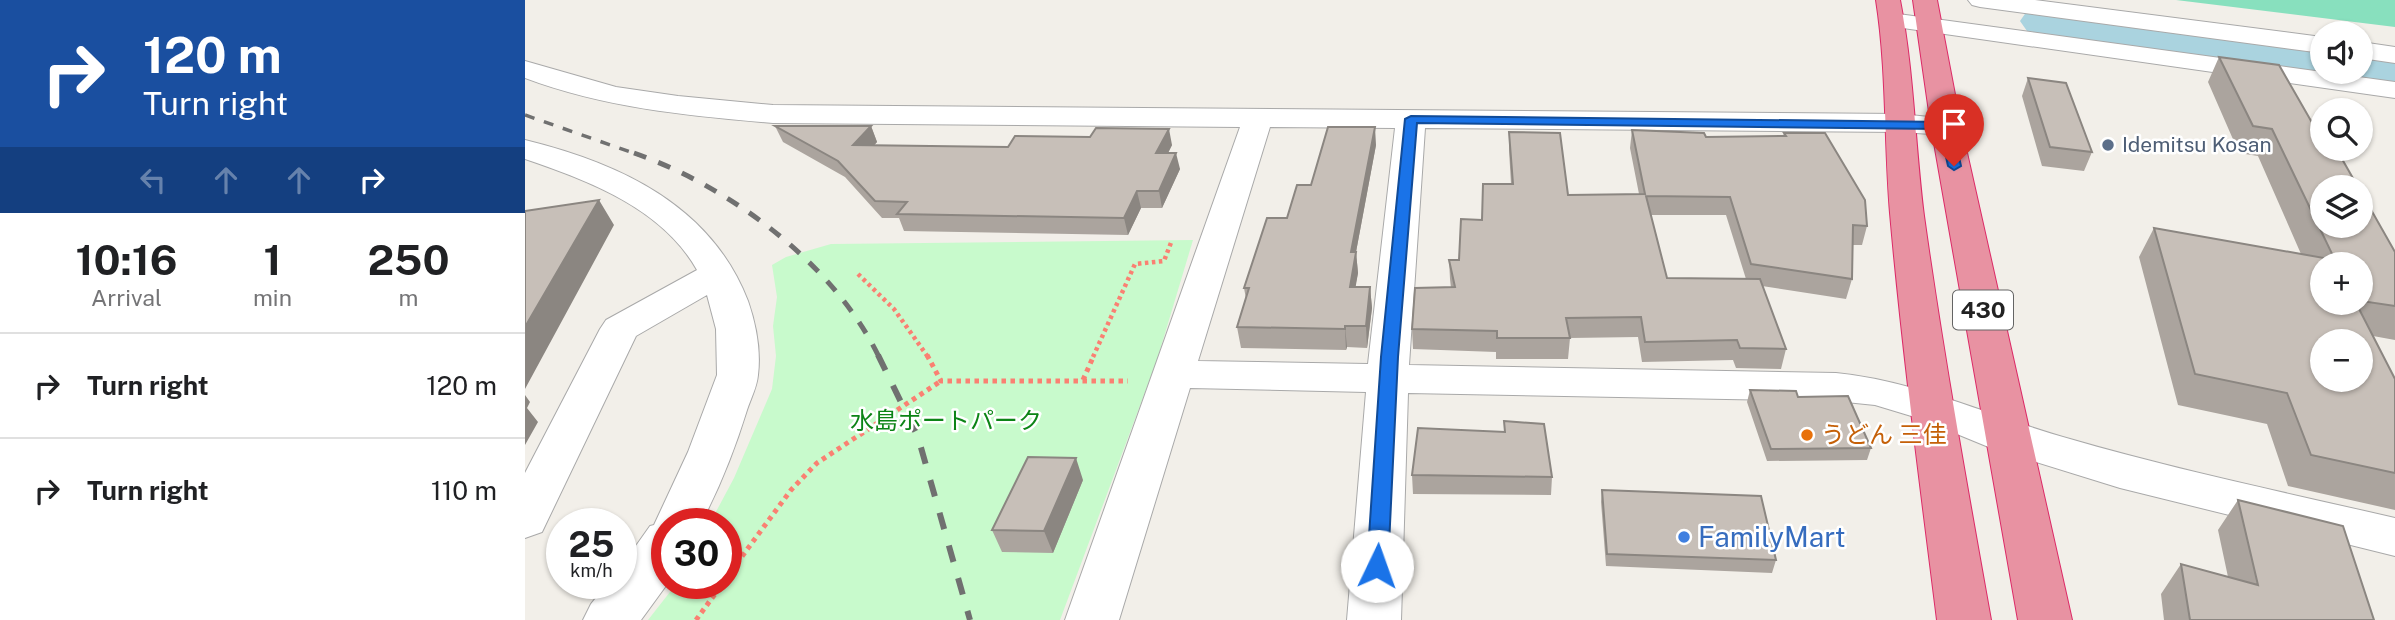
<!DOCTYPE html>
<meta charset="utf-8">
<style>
:root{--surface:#fff;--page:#f2f2f2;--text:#202124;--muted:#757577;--line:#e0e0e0}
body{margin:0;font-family:"Public Sans","Noto Sans JP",sans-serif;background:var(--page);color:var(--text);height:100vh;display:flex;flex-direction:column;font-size:26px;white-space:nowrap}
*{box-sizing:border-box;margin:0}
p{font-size:23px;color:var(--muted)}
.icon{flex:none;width:38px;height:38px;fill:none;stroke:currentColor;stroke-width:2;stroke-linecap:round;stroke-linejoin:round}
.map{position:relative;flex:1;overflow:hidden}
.details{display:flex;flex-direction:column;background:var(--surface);width:525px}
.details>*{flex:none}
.guide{background:#1a4fa0;color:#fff;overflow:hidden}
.fabs{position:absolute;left:1785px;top:21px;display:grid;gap:14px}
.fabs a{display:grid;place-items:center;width:63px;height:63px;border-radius:50%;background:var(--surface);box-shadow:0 2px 5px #0004;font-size:35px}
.speed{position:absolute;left:21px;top:508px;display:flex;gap:14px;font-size:35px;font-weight:700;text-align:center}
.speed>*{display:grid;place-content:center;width:91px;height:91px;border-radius:50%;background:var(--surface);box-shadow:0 2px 5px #0004;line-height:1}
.speed small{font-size:18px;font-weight:400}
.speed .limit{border:10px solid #d22;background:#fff;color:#111}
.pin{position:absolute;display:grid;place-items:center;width:60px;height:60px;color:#fff;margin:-72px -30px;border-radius:50% 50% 50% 0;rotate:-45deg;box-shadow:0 0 7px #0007}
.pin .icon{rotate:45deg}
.me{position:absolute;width:77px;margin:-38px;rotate:3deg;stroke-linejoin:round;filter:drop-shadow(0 0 5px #0008)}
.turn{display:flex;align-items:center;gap:24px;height:147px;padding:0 28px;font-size:32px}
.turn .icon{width:91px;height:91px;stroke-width:2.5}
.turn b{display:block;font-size:49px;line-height:60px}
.lanes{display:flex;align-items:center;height:66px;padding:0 28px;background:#0003;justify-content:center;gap:35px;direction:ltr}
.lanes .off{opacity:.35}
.eta{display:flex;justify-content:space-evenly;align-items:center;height:119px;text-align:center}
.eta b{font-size:42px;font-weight:700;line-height:49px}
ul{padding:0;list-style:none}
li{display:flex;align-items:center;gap:21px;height:105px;padding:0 28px;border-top:2px solid var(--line)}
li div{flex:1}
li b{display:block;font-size:26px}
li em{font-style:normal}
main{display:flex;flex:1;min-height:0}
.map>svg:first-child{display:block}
.park{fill:#c8facc}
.pitch{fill:#88e0be}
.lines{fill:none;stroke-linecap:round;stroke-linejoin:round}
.stream{fill:#aad3df;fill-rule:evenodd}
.river{fill:#aad3df;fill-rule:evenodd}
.minor-casing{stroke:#a9a9a9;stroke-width:2}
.highway-casing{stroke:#dc2a67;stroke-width:2}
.path-far1{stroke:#fa8072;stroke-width:4.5;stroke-dasharray:3.5 3.5;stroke-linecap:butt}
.path{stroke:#fa8072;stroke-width:5;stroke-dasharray:4.5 4.5;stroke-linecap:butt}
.minor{fill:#fff;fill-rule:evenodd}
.highway{fill:#e892a2;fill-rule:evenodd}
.rail-far2{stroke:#707070;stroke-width:3.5;stroke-dasharray:10 10;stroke-linecap:butt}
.rail-far1{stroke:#707070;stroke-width:5;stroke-dasharray:13 13;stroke-linecap:butt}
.rail{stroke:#707070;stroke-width:6;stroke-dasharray:17 17;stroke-linecap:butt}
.wall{fill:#aba49e;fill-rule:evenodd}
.shaded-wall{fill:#8b8681}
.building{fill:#c7bfb8;stroke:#8b8681;stroke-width:2;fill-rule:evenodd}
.route{fill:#1a73e8;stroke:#114b97;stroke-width:2}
.service-dot{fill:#5c6f8a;stroke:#fff;stroke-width:2.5}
.food-dot{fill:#e8710a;stroke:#fff;stroke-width:2.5}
.shop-dot{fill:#3f7fe0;stroke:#fff;stroke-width:2.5}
.labels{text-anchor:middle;stroke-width:5;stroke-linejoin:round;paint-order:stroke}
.far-service-label{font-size:21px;fill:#4e5e75;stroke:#fff;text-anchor:start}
.shield{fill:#fff;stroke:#646464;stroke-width:2}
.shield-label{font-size:23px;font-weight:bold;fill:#222}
.park-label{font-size:24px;fill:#0c8416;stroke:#fff}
.food-label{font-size:24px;fill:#c56008;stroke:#fff;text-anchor:start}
.near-shop-label{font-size:28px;fill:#366cbe;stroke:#fff;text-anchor:start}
</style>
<main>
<section class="details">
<div class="guide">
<div class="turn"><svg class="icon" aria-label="right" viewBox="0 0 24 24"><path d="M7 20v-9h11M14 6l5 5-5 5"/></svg><div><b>120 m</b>Turn right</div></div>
<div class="lanes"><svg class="icon off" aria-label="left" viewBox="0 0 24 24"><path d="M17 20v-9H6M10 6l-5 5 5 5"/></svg><svg class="icon off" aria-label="ahead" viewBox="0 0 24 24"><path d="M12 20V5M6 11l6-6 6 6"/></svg><svg class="icon off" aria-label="ahead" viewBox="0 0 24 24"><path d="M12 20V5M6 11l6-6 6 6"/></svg><svg class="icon" aria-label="right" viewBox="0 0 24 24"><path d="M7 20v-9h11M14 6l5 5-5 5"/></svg></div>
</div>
<div class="eta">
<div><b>10:16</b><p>Arrival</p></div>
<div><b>1</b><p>min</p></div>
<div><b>250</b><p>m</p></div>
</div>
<ul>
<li><svg class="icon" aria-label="right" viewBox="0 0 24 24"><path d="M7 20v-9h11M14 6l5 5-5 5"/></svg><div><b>Turn right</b></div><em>120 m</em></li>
<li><svg class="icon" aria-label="right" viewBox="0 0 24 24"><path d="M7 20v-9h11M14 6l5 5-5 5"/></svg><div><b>Turn right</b></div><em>110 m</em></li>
</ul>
</section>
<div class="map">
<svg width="1870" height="620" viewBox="0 0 1870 620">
<rect width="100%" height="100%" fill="#f2efe9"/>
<!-- park -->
<path class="park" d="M 668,240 L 632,360 L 535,620 L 123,620 L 152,583 L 201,583 L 201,523 L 185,523 L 209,478 L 247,389 L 251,356 L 248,326 L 252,297 L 247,265 L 261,257 L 306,244 Z"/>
<!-- pitch -->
<path class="pitch" d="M 1651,0 L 1870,0 L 1870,27 Z"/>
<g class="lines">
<!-- stream -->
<path class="stream" d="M 1515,24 L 1797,62 L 1797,68 L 1518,28 L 1515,28 Z
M 1836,67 L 1870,72 L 1870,78 L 1833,72 L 1836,72 Z"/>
<!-- river -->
<path class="river" d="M 1519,7 L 1797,44 L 1797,72 L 1807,72 L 1797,74 L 1502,31 L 1495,21 L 1502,11 Z
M 1836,50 L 1870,53 L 1870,85 L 1818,76 L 1815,72 L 1836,72 Z"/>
<defs>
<path id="minor" d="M 1443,0 L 1510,0 L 1797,37 L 1797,53 L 1455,7 L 1447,5 Z
M 1366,13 L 1870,82 L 1870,98 L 1357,25 L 1354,20 L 1357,15 Z
M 1836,42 L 1870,47 L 1870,63 L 1836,58 Z
M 0,61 L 91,87 L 153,96 L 248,105 L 1376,114 L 1432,120 L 1436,126 L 1432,132 L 1421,135 L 1376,132 L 900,128 L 884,365 L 1311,373 C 1393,381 1466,417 1545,439 C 1652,470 1762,493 1870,518 L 1870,556 L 1595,488 L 1466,448 L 1393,418 L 1350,405 L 1311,401 L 883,393 L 876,620 L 822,620 L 841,392 L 665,388 L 594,620 L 540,620 L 715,127 L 248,123 C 164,116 80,108 0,78 ZM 745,127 L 870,128 L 843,364 L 673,361 Z
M 0,140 C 94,163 186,205 223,301 C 231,324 236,351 233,375 C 232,387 226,398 222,410 C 210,449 195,487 176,523 L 142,523 L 143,583 L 116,620 L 58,620 L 66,604 L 83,583 L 96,583 L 96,567 L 125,526 L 129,525 L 163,452 L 192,375 L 191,329 L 182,295 L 111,336 L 17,532 L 0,538 L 0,473 L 75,329 L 81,320 L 172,270 C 137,208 64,181 0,159 Z"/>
<path id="highway" d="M 1351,0 L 1375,0 C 1389,71 1390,145 1399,216 C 1418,352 1442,486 1466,620 L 1412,620 C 1395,484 1377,349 1365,213 C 1359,142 1362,70 1351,0 Z
M 1388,0 L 1412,0 L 1436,126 L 1547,620 L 1493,620 L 1406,126 Z"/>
</defs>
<!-- minor casing -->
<use href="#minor" class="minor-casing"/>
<!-- highway casing -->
<use href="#highway" class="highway-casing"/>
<!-- path-far1 -->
<path class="path-far1" d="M 333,274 L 369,309 L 403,357
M 568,357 L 610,264 L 639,261 L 647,240"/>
<!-- path -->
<path class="path" d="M 402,355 L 416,381 L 603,381
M 558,380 L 569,355
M 201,578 L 266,490 L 292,463 L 416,381
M 171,620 L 198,583"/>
<!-- minor -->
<use href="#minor" class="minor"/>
<!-- highway -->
<use href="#highway" class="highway"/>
<!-- rail-far2 -->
<path class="rail-far2" d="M 0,115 L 114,155"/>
<!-- rail-far1 -->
<path class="rail-far1" d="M 109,153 C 206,187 309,264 354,357"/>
<!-- rail -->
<path class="rail" d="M 353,355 L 393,437 L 445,620"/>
</g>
<!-- wall -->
<path class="wall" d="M 1694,57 L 1807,158 L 1870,252 L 1870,340 L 1848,336 L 1870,379 L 1870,510 L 1763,486 L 1742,424 L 1653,405 L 1614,257 L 1629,228 L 1776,254 L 1733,156 L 1714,153 L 1683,82 ZM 1836,264 L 1836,303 L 1797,303 Z
M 1503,78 L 1567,152 L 1559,171 L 1517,166 L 1497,96 Z
M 250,126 L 346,126 L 352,142 L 349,145 L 483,147 L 647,145 L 643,153 L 655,169 L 637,208 L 616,208 L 603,235 L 379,231 L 374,218 L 357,218 L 320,177 L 258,142 Z
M 1107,130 L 1181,137 L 1258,136 L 1259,133 L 1342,226 L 1337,245 L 1328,245 L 1327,279 L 1321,299 L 1237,286 L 1261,349 L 1256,369 L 1211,368 L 1208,360 L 1117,362 L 1113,337 L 1045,338 L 1043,359 L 971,359 L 971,352 L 888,349 L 887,329 L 926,288 L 925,279 L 924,260 L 934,260 L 957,220 L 986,184 L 984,150 L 984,132 L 1043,195 L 1114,194 L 1105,148 ZM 1126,215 L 1201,215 L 1221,279 L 1142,278 Z
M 851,145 L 831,252 L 833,273 L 830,287 L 845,287 L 847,308 L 842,348 L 822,347 L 821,350 L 716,348 L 712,327 L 721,299 L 719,288 L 762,218 L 786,185 Z
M 1225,390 L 1273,397 L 1346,448 L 1342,460 L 1242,461 L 1222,402 Z
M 979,421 L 1027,477 L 1026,495 L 888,494 L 887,475 L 979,432 Z
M 558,480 L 528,553 L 477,552 L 467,530 Z
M 1077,490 L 1251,560 L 1247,573 L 1081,566 L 1076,502 Z
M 1713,500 L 1849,620 L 1639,620 L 1636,594 L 1656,564 L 1703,577 L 1693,530 Z"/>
<!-- shaded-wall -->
<path class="shaded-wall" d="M 346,126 L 352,142 L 335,161 L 328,145 Z
M 850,127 L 851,145 L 831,252 L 833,273 L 827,308 L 825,287 L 826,252 Z
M 644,129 L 647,145 L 635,169 L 631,153 Z
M 651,153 L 655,169 L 637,208 L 634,191 Z
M 612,191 L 616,208 L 603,235 L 599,218 Z
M 74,200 L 89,225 L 0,389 L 0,327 Z
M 845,287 L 847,308 L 842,348 L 841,326 Z
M 820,326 L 822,347 L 821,350 L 820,329 Z
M 0,395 L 5,402 L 2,408 L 13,422 L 0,445 Z
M 551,458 L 558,480 L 528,553 L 519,531 Z"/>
<!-- building -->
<path class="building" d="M 1694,57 L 1754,65 L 1797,140 L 1797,149 L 1802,149 L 1807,158 L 1817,159 L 1833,187 L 1797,187 L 1797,226 L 1836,226 L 1836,192 L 1870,252 L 1870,306 L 1836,301 L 1836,264 L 1797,264 L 1797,303 L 1831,303 L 1870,379 L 1870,473 L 1786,455 L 1762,393 L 1670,374 L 1629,228 L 1810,260 L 1747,129 L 1728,126 ZM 1797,341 L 1836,341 L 1836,380 L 1797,380 Z
M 1503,78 L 1541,83 L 1567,152 L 1525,147 Z
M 250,126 L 346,126 L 328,145 L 483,147 L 490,136 L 565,137 L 571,128 L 644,129 L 631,153 L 651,153 L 634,191 L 612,191 L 599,218 L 372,214 L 382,202 L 350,201 L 313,161 Z
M 803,127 L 850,127 L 826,252 L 831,252 L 825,287 L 845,287 L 841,326 L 820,326 L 820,329 L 712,327 L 724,288 L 719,288 L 742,218 L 762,218 L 772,185 L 786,185 Z
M 1107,130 L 1179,133 L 1181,137 L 1261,136 L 1259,133 L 1300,133 L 1340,200 L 1342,226 L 1328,225 L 1327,279 L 1226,264 L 1205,197 L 1121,196 L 1142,278 L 1235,279 L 1261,349 L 1215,348 L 1212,340 L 1120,342 L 1116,317 L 1041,318 L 1045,338 L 972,338 L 972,331 L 887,329 L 890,288 L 930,287 L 924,260 L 934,260 L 936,219 L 957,220 L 958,184 L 988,184 L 984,132 L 1035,133 L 1043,195 L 1120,194 Z
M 74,200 L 0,327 L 0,211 Z
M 1225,390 L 1271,391 L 1273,397 L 1323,396 L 1346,448 L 1246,449 Z
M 979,421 L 1019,424 L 1027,477 L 887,475 L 893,428 L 980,432 Z
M 503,457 L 551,458 L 519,531 L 467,530 Z
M 1077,490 L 1236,496 L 1251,560 L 1082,554 Z
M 1713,500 L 1818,526 L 1849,620 L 1665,620 L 1656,564 L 1733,585 Z"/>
<!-- route -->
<path class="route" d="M 886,116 L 1421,122 L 1427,126 L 1436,166 L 1429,170 L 1423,166 L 1415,129 L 892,123 L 873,357 L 863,566 L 860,572 L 852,574 L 845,572 L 842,566 L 856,357 L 880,119 Z"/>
<!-- markers -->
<circle class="service-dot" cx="1583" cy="145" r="7"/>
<circle class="food-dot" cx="1282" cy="435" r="7"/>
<circle class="shop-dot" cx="1159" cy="537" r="7"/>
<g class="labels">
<!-- far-service labels -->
<g class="far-service-label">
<text x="1597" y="152">Idemitsu Kosan</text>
</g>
<!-- shield labels -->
<rect class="shield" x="1428" y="290.5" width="60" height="39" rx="5"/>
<g class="shield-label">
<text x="1458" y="318">430</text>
</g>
<!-- park labels -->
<g class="park-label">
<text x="421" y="429">水島ポートパーク</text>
</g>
<!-- food labels -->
<g class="food-label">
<text x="1296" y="443">うどん 三佳</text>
</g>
<!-- near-shop labels -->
<g class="near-shop-label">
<text x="1173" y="547">FamilyMart</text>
</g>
</g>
</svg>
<div class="fabs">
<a><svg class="icon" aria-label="sound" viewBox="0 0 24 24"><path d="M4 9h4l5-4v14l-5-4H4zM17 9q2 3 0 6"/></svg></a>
<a><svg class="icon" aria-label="search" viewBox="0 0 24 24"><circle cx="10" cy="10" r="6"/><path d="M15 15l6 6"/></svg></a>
<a><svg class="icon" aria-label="layers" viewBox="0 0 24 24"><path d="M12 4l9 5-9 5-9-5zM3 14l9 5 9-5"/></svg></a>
<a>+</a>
<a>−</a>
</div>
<div class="speed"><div>25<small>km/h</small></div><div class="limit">30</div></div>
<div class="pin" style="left:1429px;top:166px;background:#d93025"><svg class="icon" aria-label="arrive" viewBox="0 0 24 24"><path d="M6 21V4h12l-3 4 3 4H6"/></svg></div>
<svg class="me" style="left:852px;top:566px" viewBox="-20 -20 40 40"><circle r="19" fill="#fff"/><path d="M0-13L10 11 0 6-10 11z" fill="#1a73e8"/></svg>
</div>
</main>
